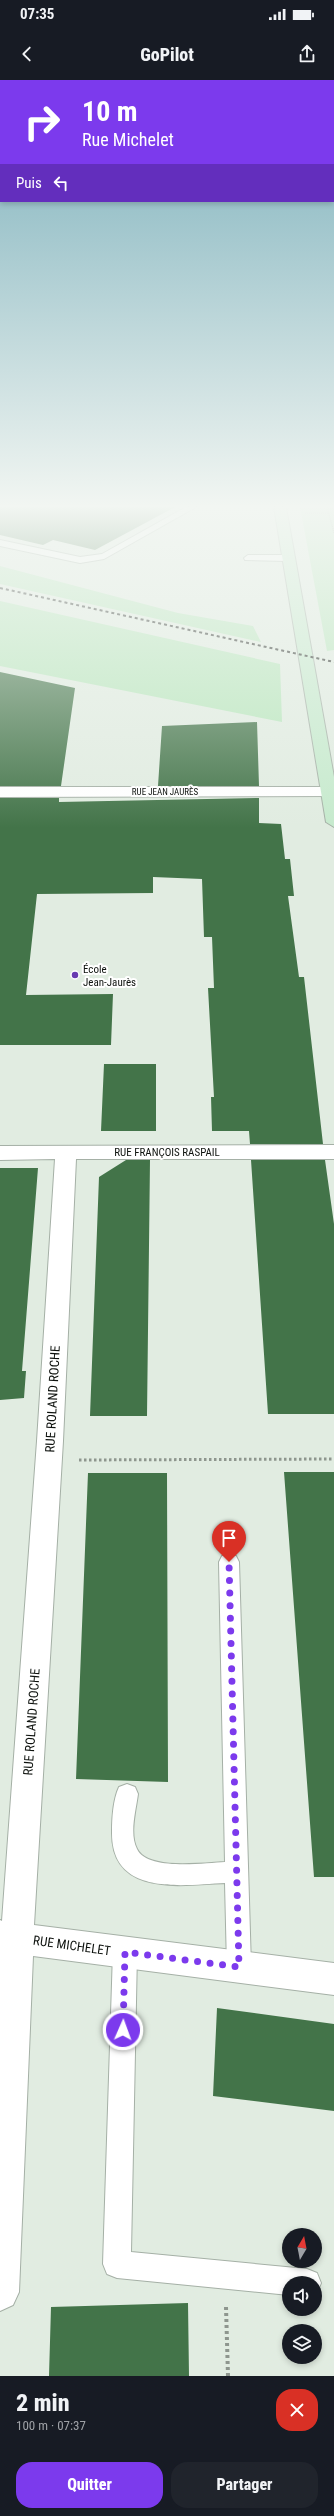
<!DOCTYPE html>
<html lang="fr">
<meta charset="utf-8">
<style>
:root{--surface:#171b24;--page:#20242c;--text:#f1f3f6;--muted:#9ea1a6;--accent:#7c3aed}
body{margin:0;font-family:"Roboto Condensed",sans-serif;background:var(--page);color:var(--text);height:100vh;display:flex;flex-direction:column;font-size:15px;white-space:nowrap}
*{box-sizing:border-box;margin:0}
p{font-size:13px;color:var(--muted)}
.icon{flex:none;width:22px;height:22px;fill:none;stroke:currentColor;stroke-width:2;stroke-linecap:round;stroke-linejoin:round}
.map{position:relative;height:2296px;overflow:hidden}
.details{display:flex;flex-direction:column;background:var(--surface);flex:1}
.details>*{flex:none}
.banner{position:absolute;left:0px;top:0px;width:334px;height:122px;box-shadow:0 2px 6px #0003;background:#7c3aed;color:#fff;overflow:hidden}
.needle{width:26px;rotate:10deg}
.controls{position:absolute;left:282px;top:2148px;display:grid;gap:8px}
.controls a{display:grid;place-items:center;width:40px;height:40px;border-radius:50%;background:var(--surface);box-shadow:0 2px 6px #0003;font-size:20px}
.pin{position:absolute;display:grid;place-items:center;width:34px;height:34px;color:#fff;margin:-41px -17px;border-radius:50% 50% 50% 0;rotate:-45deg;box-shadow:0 0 4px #0007}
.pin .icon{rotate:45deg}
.me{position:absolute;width:44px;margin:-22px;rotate:2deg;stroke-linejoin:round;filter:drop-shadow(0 0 3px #0008)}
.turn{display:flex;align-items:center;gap:14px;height:84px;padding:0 16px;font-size:18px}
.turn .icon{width:52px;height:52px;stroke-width:2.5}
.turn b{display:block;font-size:28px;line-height:34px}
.then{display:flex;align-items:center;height:38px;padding:0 16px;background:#0003;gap:8px;font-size:15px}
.round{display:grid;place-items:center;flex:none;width:42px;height:42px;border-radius:16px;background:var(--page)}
.head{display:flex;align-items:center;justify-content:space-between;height:68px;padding:0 16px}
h1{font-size:24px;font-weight:800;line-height:30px}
.cta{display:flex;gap:8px;margin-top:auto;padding:8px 16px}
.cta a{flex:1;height:46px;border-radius:16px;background:var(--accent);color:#fff;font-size:16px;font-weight:800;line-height:46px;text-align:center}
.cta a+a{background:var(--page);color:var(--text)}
.status{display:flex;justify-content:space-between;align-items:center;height:28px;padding:0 20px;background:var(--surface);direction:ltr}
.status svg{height:11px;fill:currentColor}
header{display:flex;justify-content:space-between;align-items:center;height:52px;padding:0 16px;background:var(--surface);font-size:18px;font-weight:800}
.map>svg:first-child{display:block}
.green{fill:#b8e6bc}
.building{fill:#437449}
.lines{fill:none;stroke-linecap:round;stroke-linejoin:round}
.lane-casing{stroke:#a5b0a6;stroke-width:2}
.street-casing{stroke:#a5b0a6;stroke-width:2}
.secondary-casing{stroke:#a5b0a6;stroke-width:2}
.path-far2{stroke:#8e968e;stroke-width:1.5;stroke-dasharray:1 1;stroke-linecap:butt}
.path-far1{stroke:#8e968e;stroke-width:3;stroke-dasharray:2.5 2.5;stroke-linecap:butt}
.path{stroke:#8e968e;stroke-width:4;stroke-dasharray:3 3;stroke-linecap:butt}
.lane{fill:#fff;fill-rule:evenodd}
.street{fill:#fff;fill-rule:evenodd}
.secondary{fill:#c6eacd;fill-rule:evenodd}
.rail{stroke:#2a2f2a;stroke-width:2;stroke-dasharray:3 3;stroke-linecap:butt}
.route{stroke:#7c3aed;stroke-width:7;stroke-dasharray:0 12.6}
.poi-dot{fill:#693ab1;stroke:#fff;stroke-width:1.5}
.labels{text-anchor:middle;stroke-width:4;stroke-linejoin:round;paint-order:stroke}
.far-street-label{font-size:9px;fill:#0e120e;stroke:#fff}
.poi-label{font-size:11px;fill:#0e120e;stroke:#fff;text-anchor:start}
.street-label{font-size:11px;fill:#0e120e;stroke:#fff}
.near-street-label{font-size:13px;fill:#0e120e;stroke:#fff}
</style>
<div class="status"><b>07:35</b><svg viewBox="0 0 49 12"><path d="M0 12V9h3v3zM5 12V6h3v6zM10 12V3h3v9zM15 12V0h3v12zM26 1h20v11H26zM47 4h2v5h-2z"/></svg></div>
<header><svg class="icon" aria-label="back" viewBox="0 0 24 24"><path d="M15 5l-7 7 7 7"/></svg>GoPilot<svg class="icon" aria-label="share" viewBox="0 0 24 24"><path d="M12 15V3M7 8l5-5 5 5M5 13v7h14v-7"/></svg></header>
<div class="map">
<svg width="334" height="2296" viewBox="0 0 334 2296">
<rect width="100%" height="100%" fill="#e1ece1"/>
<!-- green -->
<path class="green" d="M 300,427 L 334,427 L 334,570 L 327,571 Z
M 0,486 L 178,533 L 253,546 L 261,562 L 0,504 Z
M 0,521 L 280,584 L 282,642 L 0,586 Z"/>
<!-- building -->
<path class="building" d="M 0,427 L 175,427 L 95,470 L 53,460 L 43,465 L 0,455 Z
M 0,592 L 75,608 L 61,706 L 0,706 Z
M 257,642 L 259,706 L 158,706 L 162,646 Z
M 0,718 L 59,718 L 59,722 L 259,718 L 259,743 L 281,744 L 285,779 L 290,779 L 294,816 L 288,816 L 299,897 L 304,897 L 323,1064 L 250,1064 L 249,1051 L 212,1051 L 211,1017 L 214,1017 L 208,908 L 214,908 L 212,857 L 204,857 L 202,799 L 153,797 L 153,813 L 37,814 L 26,915 L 113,914 L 111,965 L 0,965 Z
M 104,984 L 156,984 L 156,1051 L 101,1051 Z
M 126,1080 L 150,1080 L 147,1336 L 90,1336 L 99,1097 Z
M 251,1080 L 325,1080 L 334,1144 L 334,1334 L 268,1334 Z
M 0,1088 L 38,1088 L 22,1291 L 26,1291 L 24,1318 L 0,1320 Z
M 284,1392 L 334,1392 L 334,1797 L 314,1797 Z
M 88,1393 L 167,1393 L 168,1702 L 76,1699 Z
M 217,1928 L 334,1944 L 334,2031 L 213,2016 Z
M 188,2223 L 189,2296 L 49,2296 L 51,2227 Z"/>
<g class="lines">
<defs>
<path id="lane" d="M 186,427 L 196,427 L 104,479 L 80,483 L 0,466 L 0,460 L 80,477 L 102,474 Z
M 248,475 L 288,475 L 292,478 L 288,481 L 245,480 L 244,478 Z
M 229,1474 L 236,1476 L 239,1482 L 251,1887 L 247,1895 L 239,1899 L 231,1895 L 227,1887 L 225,1803 C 182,1805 111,1817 112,1752 C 112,1738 113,1720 119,1707 L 127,1704 L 135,1707 L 138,1714 C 136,1730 129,1754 137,1769 C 147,1791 204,1783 225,1782 L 219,1482 L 222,1476 Z
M 125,1860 L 133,1864 L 137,1872 L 131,2172 L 307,2189 L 317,2193 L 321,2203 L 317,2213 L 315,2213 L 315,2203 L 289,2203 L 289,2215 L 117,2198 L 107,2194 L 103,2184 L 113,1872 L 117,1864 Z"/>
<path id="street" d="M 0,707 L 330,707 L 334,708 L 334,716 L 0,717 Z
M 334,1065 L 334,1079 L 76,1079 L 63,1361 L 34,1845 L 334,1883 L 334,1915 L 33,1876 L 19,2212 L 13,2225 L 0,2231 L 0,1840 L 2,1841 L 37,1361 L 55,1079 L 0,1080 L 0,1066 Z"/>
<path id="secondary" d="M 274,427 L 286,427 L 334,697 L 334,747 L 326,742 Z"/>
</defs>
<!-- lane casing -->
<use href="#lane" class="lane-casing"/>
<!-- street casing -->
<use href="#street" class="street-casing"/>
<!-- secondary casing -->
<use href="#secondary" class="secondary-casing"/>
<!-- path-far2 -->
<path class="path-far2" d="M 327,427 L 334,453
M 328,429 L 334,428
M 305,433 L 328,433"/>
<!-- path-far1 -->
<path class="path-far1" d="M 79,1380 L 334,1379"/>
<!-- path -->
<path class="path" d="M 226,2227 L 228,2296"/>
<!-- lane -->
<use href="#lane" class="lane"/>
<!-- street -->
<use href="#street" class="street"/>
<!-- secondary -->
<use href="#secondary" class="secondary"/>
<!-- rail -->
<path class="rail" d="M 0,508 L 334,582"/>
</g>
<!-- sky -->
<linearGradient id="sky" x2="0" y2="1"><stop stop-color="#78aeba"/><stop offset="0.57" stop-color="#f2f6f2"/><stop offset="1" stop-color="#f2f6f2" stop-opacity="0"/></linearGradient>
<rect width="334" height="748" fill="url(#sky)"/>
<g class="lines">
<!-- route -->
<path class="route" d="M 123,1950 L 125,1872 L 239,1887 L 229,1482"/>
</g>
<!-- markers -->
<circle class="poi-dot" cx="75" cy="895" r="4"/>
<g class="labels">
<!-- far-street labels -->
<g class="far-street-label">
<text x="165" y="715">RUE JEAN JAURÈS</text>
</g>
<!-- poi labels -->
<g class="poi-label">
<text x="83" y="893">École<tspan x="83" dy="13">Jean-Jaurès</tspan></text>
</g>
<!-- street labels -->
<g class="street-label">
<text x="167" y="1076">RUE FRANÇOIS RASPAIL</text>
</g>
<!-- near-street labels -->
<g class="near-street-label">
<text transform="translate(52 1319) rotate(-87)" y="5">RUE ROLAND ROCHE</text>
<text transform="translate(31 1642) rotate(-86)" y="5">RUE ROLAND ROCHE</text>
<text transform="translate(72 1865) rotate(8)" y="5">RUE MICHELET</text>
</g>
</g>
</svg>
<div class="controls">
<a><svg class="needle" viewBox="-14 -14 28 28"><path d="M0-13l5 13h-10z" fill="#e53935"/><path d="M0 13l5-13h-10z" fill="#9ea1a6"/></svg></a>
<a><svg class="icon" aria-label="sound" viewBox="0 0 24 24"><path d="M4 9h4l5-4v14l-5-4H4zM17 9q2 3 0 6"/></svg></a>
<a><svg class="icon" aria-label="layers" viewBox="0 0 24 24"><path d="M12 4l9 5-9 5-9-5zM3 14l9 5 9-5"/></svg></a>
</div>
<div class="pin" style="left:229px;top:1482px;background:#d93025"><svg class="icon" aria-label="arrive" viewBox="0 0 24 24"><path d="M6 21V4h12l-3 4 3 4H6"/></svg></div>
<svg class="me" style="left:123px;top:1950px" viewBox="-20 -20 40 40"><circle r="17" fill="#7c3aed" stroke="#fff" stroke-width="3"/><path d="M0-11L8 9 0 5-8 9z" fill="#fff"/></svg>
<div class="banner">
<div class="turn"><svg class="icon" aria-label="right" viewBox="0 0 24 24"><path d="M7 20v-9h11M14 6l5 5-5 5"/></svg><div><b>10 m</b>Rue Michelet</div></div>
<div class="then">Puis<svg class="icon" aria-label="left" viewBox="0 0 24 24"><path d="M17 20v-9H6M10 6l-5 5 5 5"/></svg></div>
</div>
</div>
<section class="details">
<div class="head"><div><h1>2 min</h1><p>100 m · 07:37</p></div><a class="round" style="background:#d93025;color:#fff"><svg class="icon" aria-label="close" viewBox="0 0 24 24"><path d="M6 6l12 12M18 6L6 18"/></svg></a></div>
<div class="cta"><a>Quitter</a><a>Partager</a></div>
</section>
